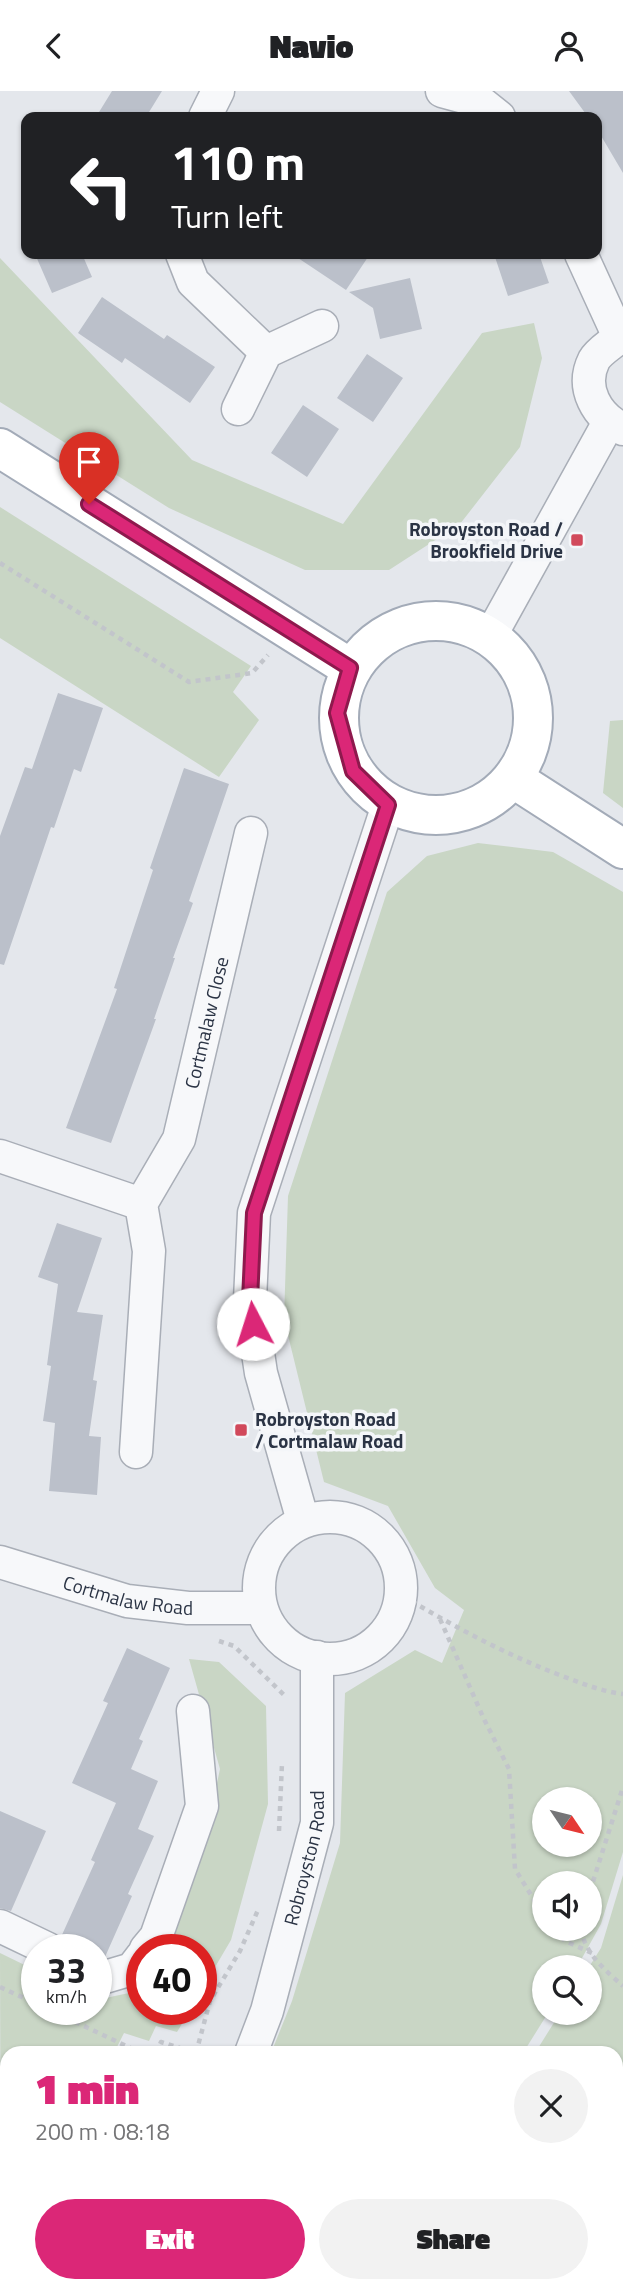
<!DOCTYPE html>
<meta charset="utf-8">
<style>
:root{--surface:#fff;--page:#f2f2f2;--text:#202124;--muted:#757577;--accent:#db2777}
body{margin:0;font-family:"Titillium Web",sans-serif;background:var(--page);color:var(--text);height:100vh;display:flex;flex-direction:column;font-size:26px;white-space:nowrap}
*{box-sizing:border-box;margin:0}
p{font-size:23px;color:var(--muted)}
.icon{flex:none;width:38px;height:38px;fill:none;stroke:currentColor;stroke-width:2;stroke-linecap:round;stroke-linejoin:round}
.map{position:relative;flex:1;overflow:hidden}
.drawer{position:absolute;left:0px;top:1955px;width:623px;height:247px;display:flex;flex-direction:column;background:var(--surface);border-radius:21px 21px 0 0;box-shadow:0 2px 5px #0004}
.drawer>*{flex:none}
.top-card{position:absolute;left:21px;top:21px;width:581px;height:147px;border-radius:14px;box-shadow:0 2px 5px #0004;background:#202124;color:#fff;overflow:hidden}
.needle{width:46px;rotate:125deg}
.buttons{position:absolute;left:532px;top:1696px;display:grid;gap:14px}
.buttons a{display:grid;place-items:center;width:70px;height:70px;border-radius:50%;background:var(--surface);box-shadow:0 2px 5px #0004;font-size:35px}
.speed{position:absolute;left:21px;top:1843px;display:flex;gap:14px;font-size:35px;font-weight:700;text-align:center}
.speed>*{display:grid;place-content:center;width:91px;height:91px;border-radius:50%;background:var(--surface);box-shadow:0 2px 5px #0004;line-height:1}
.speed small{font-size:18px;font-weight:400}
.speed .limit{border:10px solid #d22;background:#fff;color:#111}
.pin{position:absolute;display:grid;place-items:center;width:60px;height:60px;color:#fff;margin:-72px -30px;border-radius:50% 50% 50% 0;rotate:-45deg;box-shadow:0 0 7px #0007}
.pin .icon{rotate:45deg}
.me{position:absolute;width:77px;margin:-38px;rotate:355deg;stroke-linejoin:round;filter:drop-shadow(0 0 5px #0008)}
.turn{display:flex;align-items:center;gap:24px;height:147px;padding:0 35px;font-size:32px}
.turn .icon{width:91px;height:91px;stroke-width:2.5}
.turn b{display:block;font-size:49px;line-height:60px}
.round{display:grid;place-items:center;flex:none;width:74px;height:74px;border-radius:37px;background:var(--page)}
.head{display:flex;align-items:center;justify-content:space-between;height:119px;padding:0 35px}
h1{font-size:42px;font-weight:800;line-height:52px;color:var(--accent)}
.button{display:flex;gap:14px;margin-top:auto;padding:14px 35px}
.button a{flex:1;height:80px;border-radius:42px;background:var(--accent);color:#fff;font-size:28px;font-weight:800;line-height:80px;text-align:center}
.button a+a{background:var(--page);color:var(--text)}
header{display:flex;justify-content:space-between;align-items:center;height:91px;padding:0 35px;background:var(--surface);font-size:32px;font-weight:800}
.map>svg:first-child{display:block}
.green{fill:#c9d6c5;fill-rule:evenodd}
.building{fill:#bbc0ca}
.lines{fill:none;stroke-linecap:round;stroke-linejoin:round}
.minor-casing{stroke:#a9aeb7;stroke-width:35}
.major-casing{stroke:#a3abb8;stroke-width:42}
.path{stroke:#c2c5cb;stroke-width:4.5;stroke-dasharray:5 5;stroke-linecap:butt}
.minor{stroke:#f7f8fa;stroke-width:32}
.major{stroke:#fff;stroke-width:38}
.route-casing{stroke:#8e194d;stroke-width:18}
.route{stroke:#db2777;stroke-width:12}
.poi-dot{fill:#d1495b;stroke:#f4f6f9;stroke-width:2.5}
.labels{text-anchor:middle;stroke-width:7;stroke-linejoin:round;paint-order:stroke}
.poi-label{font-size:19px;font-weight:bold;fill:#2b3445;stroke:#f4f6f9;text-anchor:end}
.street-label{font-size:19px;fill:#2b3445;stroke:#f4f6f9}
</style>
<header><svg class="icon" aria-label="back" viewBox="0 0 24 24"><path d="M15 5l-7 7 7 7"/></svg>Navio<svg class="icon" aria-label="person" viewBox="0 0 24 24"><circle cx="12" cy="8" r="4"/><path d="M4 21q1-7 8-7t8 7"/></svg></header>
<div class="map">
<svg width="623" height="2200" viewBox="0 0 623 2200">
<rect width="100%" height="100%" fill="#e4e7ec"/>
<!-- green -->
<path class="green" d="M 0,167 L 192,369 L 343,433 L 482,242 L 534,232 L 542,267 L 520,356 L 460,433 L 389,479 L 305,479 L 169,417 L 0,311 Z
M 0,416 L 251,575 L 233,601 L 259,629 L 219,686 L 0,547 Z
M 623,629 L 623,717 L 603,702 L 610,630 Z
M 478,752 L 553,761 L 623,801 L 623,1761 L 601,1833 L 577,1876 L 544,1876 L 544,1922 L 548,1922 L 523,1962 L 271,1962 L 292,1910 L 340,1752 L 345,1602 L 415,1559 L 442,1572 L 464,1519 L 435,1497 L 388,1415 L 324,1391 L 284,1228 L 288,1105 L 387,801 L 427,765 ZM 590,1708 L 590,1754 L 544,1754 L 544,1708 ZM 590,1792 L 590,1838 L 544,1838 L 544,1792 Z
M 189,1568 L 219,1571 L 266,1615 L 268,1713 L 231,1849 L 201,1900 L 201,1858 L 164,1858 L 199,1776 L 220,1678 Z
M 623,1784 L 623,2200 L 385,2200 L 388,2194 L 616,2194 L 616,1962 L 535,1962 L 560,1922 L 590,1922 L 589,1876 L 601,1857 Z
M 0,1862 L 37,1880 L 37,1918 L 96,1918 L 96,1909 L 129,1902 L 142,1893 L 142,1918 L 191,1918 L 177,1941 L 156,1935 L 149,1950 L 124,1942 L 114,1962 L 7,1962 L 7,2188 L 1,2200 Z
M 12,2194 L 124,2194 L 124,2195 L 121,2200 L 9,2200 Z
M 177,2195 L 177,2194 L 376,2195 L 374,2200 L 175,2200 Z"/>
<!-- building -->
<path class="building" d="M 112,0 L 162,0 L 146,26 L 96,26 Z
M 569,0 L 623,0 L 623,82 L 597,38 L 597,26 L 588,26 Z
M 35,163 L 82,163 L 92,186 L 52,202 Z
M 292,163 L 370,163 L 346,199 Z
M 494,163 L 539,163 L 549,192 L 508,205 Z
M 410,187 L 422,238 L 380,248 L 373,217 L 349,201 Z
M 102,206 L 164,248 L 167,244 L 215,276 L 190,312 L 125,267 L 122,272 L 78,242 Z
M 367,263 L 403,287 L 373,331 L 337,307 Z
M 303,314 L 339,338 L 307,386 L 271,362 Z
M 58,602 L 103,617 L 81,681 L 74,678 L 54,737 L 51,736 L 4,874 L 0,873 L 0,745 L 25,676 L 32,678 Z
M 184,677 L 229,693 L 189,810 L 193,812 L 173,867 L 175,867 L 154,928 L 156,928 L 111,1052 L 66,1037 L 117,898 L 114,897 L 153,779 L 150,777 Z
M 57,1132 L 102,1147 L 77,1221 L 103,1224 L 93,1289 L 97,1290 L 89,1345 L 101,1346 L 97,1404 L 49,1400 L 55,1332 L 43,1330 L 51,1275 L 47,1274 L 58,1193 L 38,1186 Z
M 127,1557 L 170,1577 L 139,1648 L 143,1650 L 131,1678 L 158,1690 L 138,1738 L 154,1745 L 128,1803 L 132,1805 L 105,1866 L 96,1863 L 96,1858 L 87,1858 L 61,1846 L 95,1771 L 91,1769 L 116,1712 L 72,1692 L 108,1612 L 103,1610 Z
M 0,1720 L 46,1740 L 11,1820 L 0,1817 Z"/>
<g class="lines">
<defs>
<g id="minor">
<path d="M 442,0 L 479,10 L 499,26"/>
<path d="M 205,26 L 218,0"/>
<path d="M 182,163 L 193,191 L 266,261"/>
<path d="M 581,163 L 619,246"/>
<path d="M 623,246 L 619,246 C 612,253 599,260 594,269 C 580,297 597,326 623,338"/>
<path d="M 238,318 L 266,261 L 322,235"/>
<path d="M 491,544 L 609,331"/>
<path d="M 0,1065 L 141,1113"/>
<path id="s1" d="M 136,1361 L 149,1160 L 141,1113 L 179,1048 L 251,742"/>
<circle cx="330" cy="1497" r="71"/>
<path d="M 303,1430 L 261,1282 L 250,1209 L 254,1122 L 388,714"/>
<path id="s2" d="M 0,1471 L 127,1510 L 188,1517 L 261,1517"/>
<path d="M 0,1835 L 48,1858"/>
<path d="M 146,1858 L 156,1846 L 202,1715 L 193,1620"/>
<path d="M 96,1882 L 105,1886 L 132,1878 L 142,1865"/>
<path id="s3" d="M 251,1962 L 267,1920 L 317,1732 L 317,1566"/>
<path d="M 156,2200 L 159,2194"/>
</g>
<path id="major" d="M 0,357 L 350,577
M339 627a97 97 0 1 1 194 0a97 97 0 1 1-194 0Z
M 514,688 L 623,758"/>
</defs>
<!-- minor casing -->
<use href="#minor" class="minor-casing"/>
<!-- major casing -->
<use href="#major" class="major-casing"/>
<!-- path -->
<path class="path" d="M 0,472 L 189,591 L 252,582 L 268,564
M 403,1505 C 453,1535 503,1562 557,1583 C 579,1591 599,1600 623,1603
M 440,1528 L 483,1626 L 509,1678 L 515,1778 L 544,1825
M 219,1550 L 234,1555 L 284,1604
M 279,1740 L 282,1672
M 590,1800 L 623,1696
M 555,1838 L 565,1850 L 592,1862
M 582,1838 C 582,1860 607,1881 623,1895
M 0,1896 L 37,1913
M 48,1918 L 141,1962
M 156,1962 L 161,1951 L 195,1962
M 196,1962 L 210,1910 L 240,1860 L 258,1819
M 58,2200 L 60,2194"/>
<!-- minor -->
<use href="#minor" class="minor"/>
<!-- major -->
<use href="#major" class="major"/>
</g>
<g class="lines">
<defs>
<path id="route" d="M 89,413 L 350,577 L 337,622 L 353,680 L 388,714 L 254,1122 L 250,1209 L 253,1233"/>
</defs>
<!-- route casing -->
<use href="#route" class="route-casing"/>
<!-- route -->
<use href="#route" class="route"/>
</g>
<!-- markers -->
<g class="poi-dot">
<rect x="570" y="442" width="14" height="14" rx="3.5"/>
<rect x="234" y="1332" width="14" height="14" rx="3.5"/>
</g>
<g class="labels">
<!-- poi labels -->
<g class="poi-label">
<text x="563" y="445">Robroyston Road /<tspan x="563" dy="22">Brookfield Drive</tspan></text>
<text x="255" y="1335" text-anchor="start">Robroyston Road<tspan x="255" dy="22">/ Cortmalaw Road</tspan></text>
</g>
<!-- street labels -->
<g class="street-label">
<text dy="7" stroke="none"><textPath href="#s1" startOffset="444">Cortmalaw Close</textPath></text>
<text dy="7" stroke="none"><textPath href="#s2" startOffset="133">Cortmalaw Road</textPath></text>
<text dy="7" stroke="none"><textPath href="#s3" startOffset="203">Robroyston Road</textPath></text>
</g>
</g>
</svg>
<div class="buttons">
<a><svg class="needle" viewBox="-14 -14 28 28"><path d="M0-13l5 13h-10z" fill="#e53935"/><path d="M0 13l5-13h-10z" fill="#757577"/></svg></a>
<a><svg class="icon" aria-label="sound" viewBox="0 0 24 24"><path d="M4 9h4l5-4v14l-5-4H4zM17 9q2 3 0 6"/></svg></a>
<a><svg class="icon" aria-label="search" viewBox="0 0 24 24"><circle cx="10" cy="10" r="6"/><path d="M15 15l6 6"/></svg></a>
</div>
<div class="speed"><div>33<small>km/h</small></div><div class="limit">40</div></div>
<div class="pin" style="left:89px;top:413px;background:#d93025"><svg class="icon" aria-label="arrive" viewBox="0 0 24 24"><path d="M6 21V4h12l-3 4 3 4H6"/></svg></div>
<svg class="me" style="left:253px;top:1233px" viewBox="-20 -20 40 40"><circle r="19" fill="#fff"/><path d="M0-13L10 11 0 6-10 11z" fill="#db2777"/></svg>
<div class="top-card">
<div class="turn"><svg class="icon" aria-label="left" viewBox="0 0 24 24"><path d="M17 20v-9H6M10 6l-5 5 5 5"/></svg><div><b>110 m</b>Turn left</div></div>
</div>
<section class="drawer">
<div class="head"><div><h1>1 min</h1><p>200 m · 08:18</p></div><a class="round"><svg class="icon" aria-label="close" viewBox="0 0 24 24"><path d="M6 6l12 12M18 6L6 18"/></svg></a></div>
<div class="button"><a>Exit</a><a>Share</a></div>
</section>
</div>
